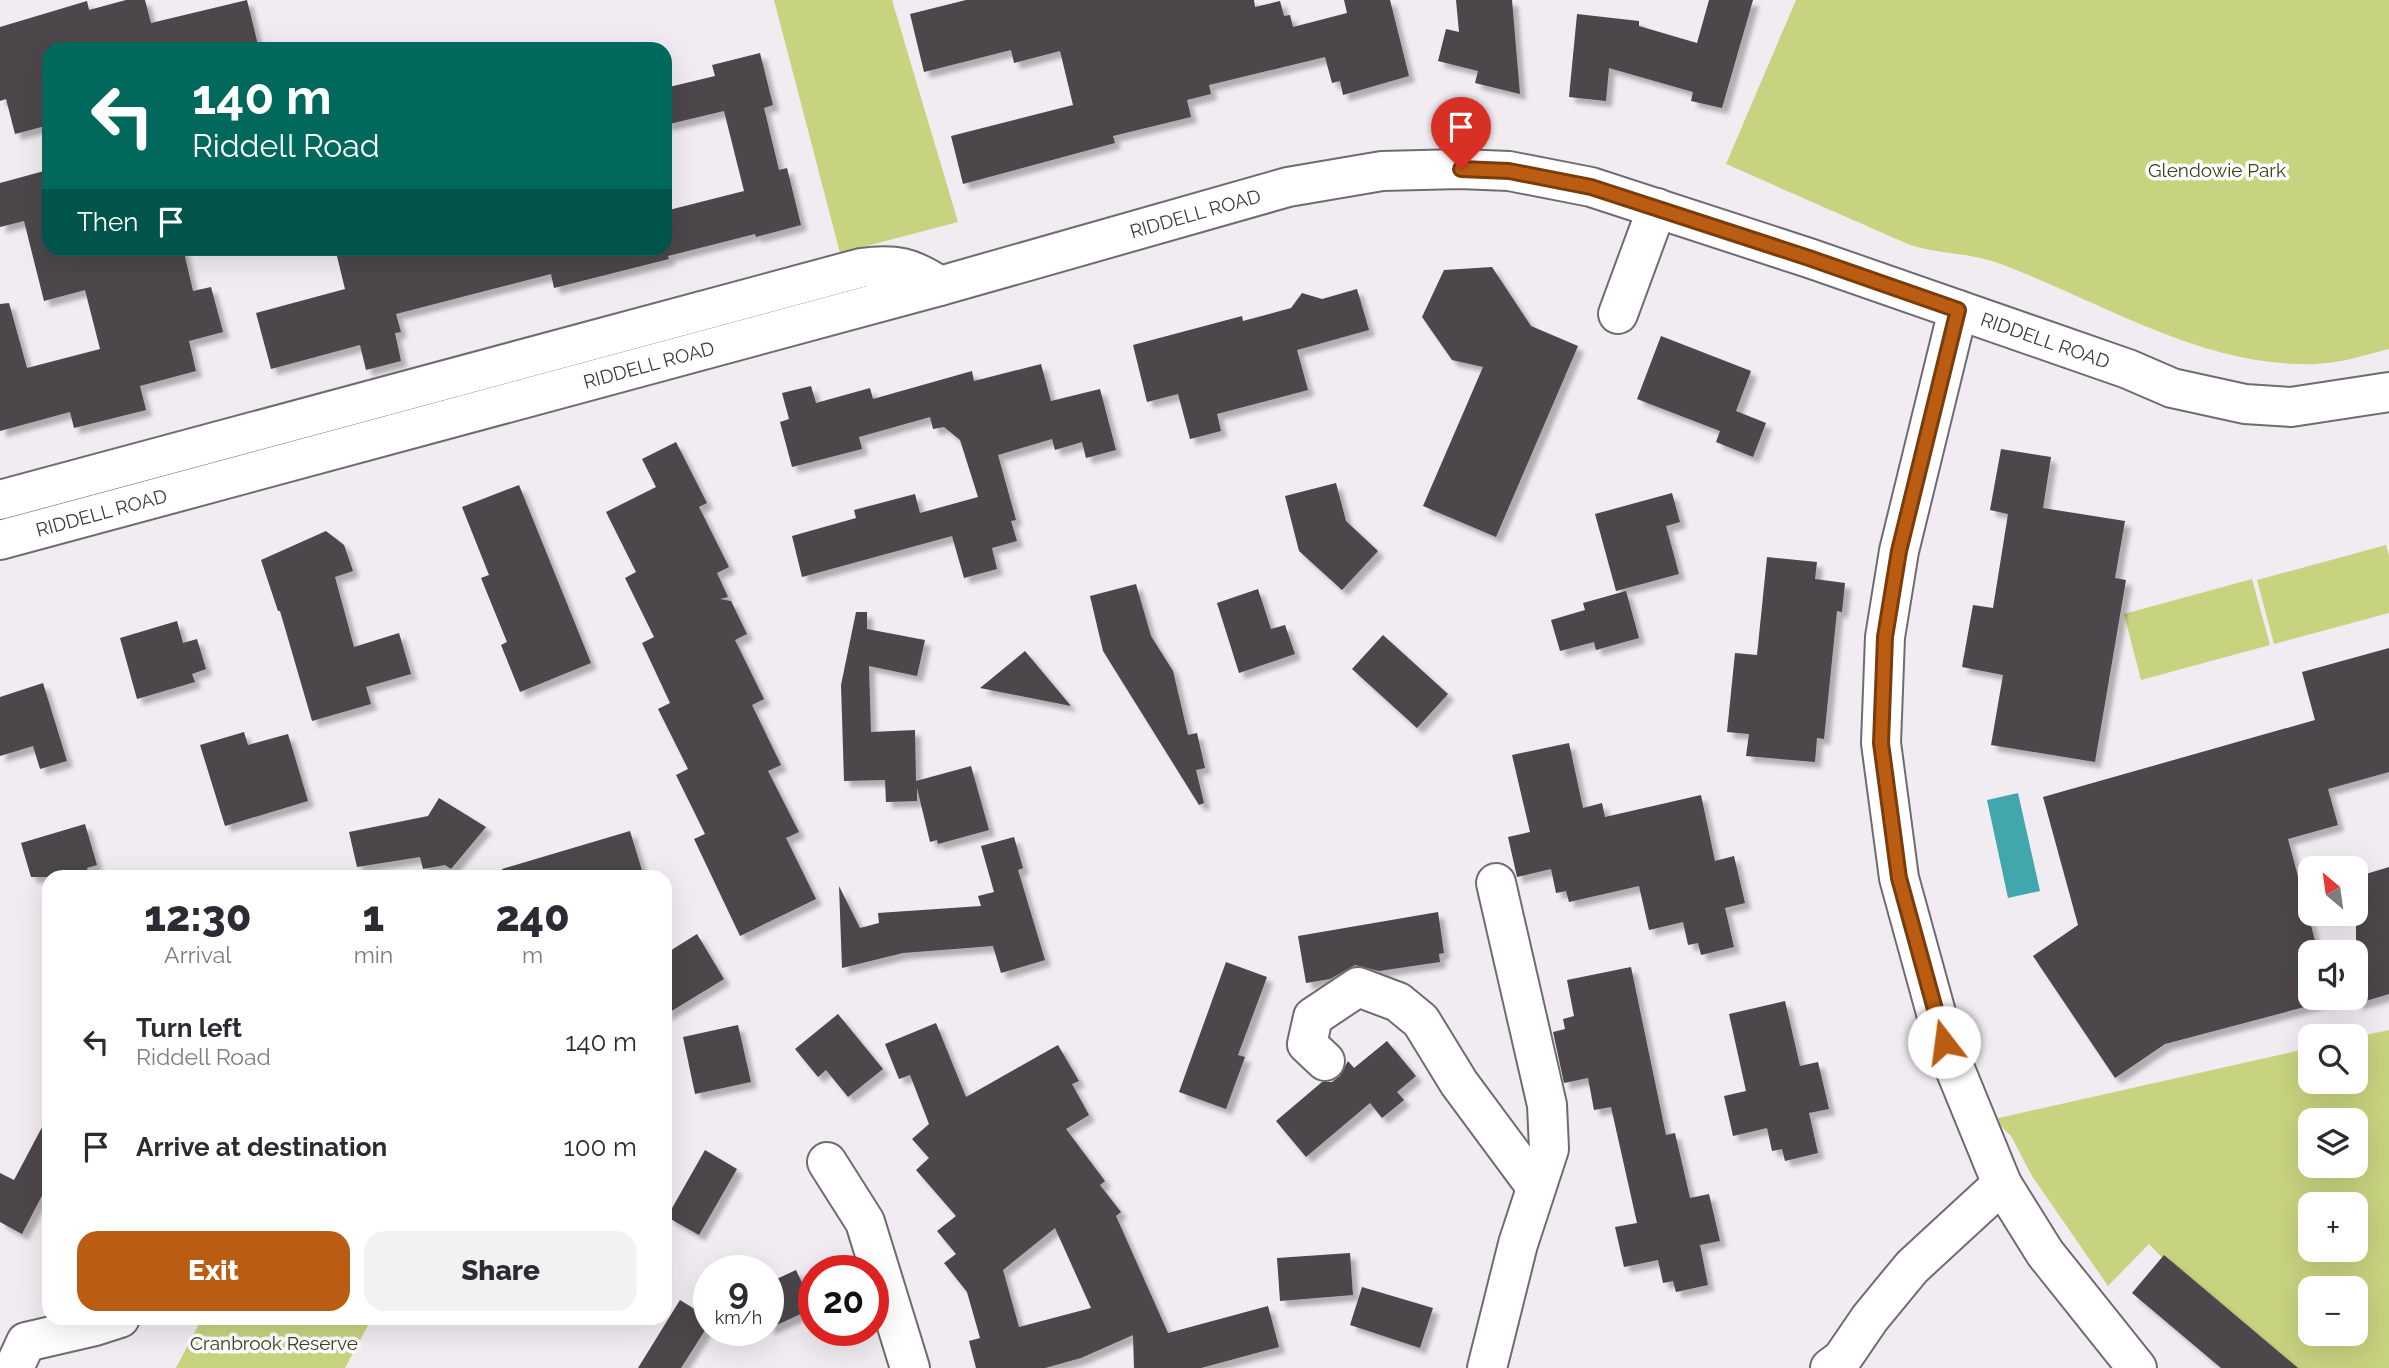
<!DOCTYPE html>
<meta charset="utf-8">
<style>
:root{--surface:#fff;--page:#f2f2f3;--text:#2b2b33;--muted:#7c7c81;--accent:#ba5c11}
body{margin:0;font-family:Raleway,sans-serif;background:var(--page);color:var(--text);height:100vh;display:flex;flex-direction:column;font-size:26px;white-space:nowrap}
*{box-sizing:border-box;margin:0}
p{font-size:23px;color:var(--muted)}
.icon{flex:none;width:38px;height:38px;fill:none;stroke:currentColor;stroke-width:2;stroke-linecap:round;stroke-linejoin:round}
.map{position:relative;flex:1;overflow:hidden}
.sheet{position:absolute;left:42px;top:870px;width:630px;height:455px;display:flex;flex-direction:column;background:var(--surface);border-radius:21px;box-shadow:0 7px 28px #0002}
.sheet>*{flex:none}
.hud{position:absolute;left:42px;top:42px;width:630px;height:214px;border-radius:21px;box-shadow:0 7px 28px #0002;background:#00695c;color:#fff;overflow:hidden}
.needle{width:46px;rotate:331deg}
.tools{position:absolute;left:2298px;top:856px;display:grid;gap:14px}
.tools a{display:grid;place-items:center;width:70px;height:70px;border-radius:14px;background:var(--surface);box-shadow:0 7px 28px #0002;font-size:35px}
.speed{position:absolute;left:693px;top:1255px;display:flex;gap:14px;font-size:35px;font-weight:700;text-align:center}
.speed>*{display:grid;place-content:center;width:91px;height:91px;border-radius:50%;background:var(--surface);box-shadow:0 7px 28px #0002;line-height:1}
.speed small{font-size:18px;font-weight:400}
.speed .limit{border:10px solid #d22;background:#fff;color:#111}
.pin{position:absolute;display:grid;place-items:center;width:60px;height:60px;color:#fff;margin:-72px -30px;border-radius:50% 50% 50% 0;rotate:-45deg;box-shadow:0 0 7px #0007}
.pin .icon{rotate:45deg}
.me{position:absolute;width:77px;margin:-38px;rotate:345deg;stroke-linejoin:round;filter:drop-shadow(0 0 5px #0008)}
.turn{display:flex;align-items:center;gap:24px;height:147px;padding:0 35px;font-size:32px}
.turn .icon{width:91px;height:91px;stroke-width:2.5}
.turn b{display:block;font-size:49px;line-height:60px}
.then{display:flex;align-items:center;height:66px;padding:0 35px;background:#0003;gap:14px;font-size:26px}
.eta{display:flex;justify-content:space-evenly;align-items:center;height:119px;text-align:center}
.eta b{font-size:42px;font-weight:800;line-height:49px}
.cta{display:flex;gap:14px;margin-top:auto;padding:14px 35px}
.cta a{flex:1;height:80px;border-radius:21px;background:var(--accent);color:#fff;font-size:28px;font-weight:800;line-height:80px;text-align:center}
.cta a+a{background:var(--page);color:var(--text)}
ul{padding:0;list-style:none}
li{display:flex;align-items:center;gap:21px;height:105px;padding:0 35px}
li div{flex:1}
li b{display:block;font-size:26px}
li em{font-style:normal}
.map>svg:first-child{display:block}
.green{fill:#c8d37f;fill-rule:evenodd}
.water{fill:#41a7ac}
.building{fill:#4b464b;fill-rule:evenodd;filter:url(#shadow)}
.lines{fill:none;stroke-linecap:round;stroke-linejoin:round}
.minor-casing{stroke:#706b70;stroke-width:42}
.minor{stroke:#fff;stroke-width:38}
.route-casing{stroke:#793c0b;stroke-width:18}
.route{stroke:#ba5c11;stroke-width:12}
.labels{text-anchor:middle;stroke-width:7;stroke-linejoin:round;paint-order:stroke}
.park-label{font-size:19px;fill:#3d411b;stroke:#fff}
.street-label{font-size:19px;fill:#3c3a3c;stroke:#fff}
</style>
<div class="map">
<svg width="2389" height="1368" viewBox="0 0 2389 1368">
<defs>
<filter id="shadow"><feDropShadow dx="6" dy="6" stdDeviation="2" flood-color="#0004"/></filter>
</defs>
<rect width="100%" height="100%" fill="#f1ecf1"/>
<!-- green -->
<path class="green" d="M 774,0 L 892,0 L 958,222 L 840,253 Z
M 1796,0 L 2389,0 L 2389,349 C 2365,355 2341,363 2316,364 C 2202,368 2101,301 1998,263 C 1970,253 1939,254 1910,245 L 1726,164 Z
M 2386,545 L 2389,556 L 2389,613 L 2274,644 L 2257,580 Z
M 2252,579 L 2270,645 L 2141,680 L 2124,614 Z
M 2389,1030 L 2389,1368 L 2267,1368 L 2149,1244 L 2108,1286 L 2032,1176 L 2011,1136 L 1994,1119 L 2310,1048 L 2310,1082 L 2356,1082 L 2356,1037 ZM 2310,1120 L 2356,1120 L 2356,1166 L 2310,1166 ZM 2310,1204 L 2356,1204 L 2356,1250 L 2310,1250 ZM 2310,1288 L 2356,1288 L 2356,1334 L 2310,1334 Z
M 202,1318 L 372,1318 L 345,1368 L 176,1368 Z"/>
<!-- water -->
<path class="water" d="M 2018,793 L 2040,891 L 2008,898 L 1987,800 Z"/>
<!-- building -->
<path class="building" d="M 126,0 L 145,0 L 151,23 L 247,0 L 259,49 L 49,49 L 49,125 L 15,134 L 6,99 L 0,101 L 0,27 L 87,1 L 89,10 Z
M 966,0 L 1254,0 L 1255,7 L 1280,1 L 1284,16 L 1290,15 L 1293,27 L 1347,13 L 1344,0 L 1390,0 L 1409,76 L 1343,95 L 1340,81 L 1332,83 L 1325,57 L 1209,85 L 1211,94 L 1187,100 L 1191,117 L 1113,136 L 1115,143 L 963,184 L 951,136 L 1073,105 L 1060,51 L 1014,63 L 1011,50 L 924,72 L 910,14 Z
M 1456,0 L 1512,0 L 1520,94 L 1475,83 L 1478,71 L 1438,61 L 1446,29 L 1459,32 Z
M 1709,0 L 1753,0 L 1722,108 L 1691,101 L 1693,92 L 1609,68 L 1606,101 L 1569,97 L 1577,14 L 1639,21 L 1639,26 L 1697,43 Z
M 760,53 L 773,105 L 764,108 L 779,170 L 787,168 L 801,225 L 756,237 L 755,234 L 668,256 L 669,259 L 554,288 L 551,274 L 396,314 L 401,332 L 395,333 L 401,361 L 366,370 L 360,345 L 271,369 L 256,313 L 345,289 L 335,248 L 665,248 L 665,211 L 744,191 L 724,111 L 665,125 L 665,88 L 715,76 L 712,65 Z
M 44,171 L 49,190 L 49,248 L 183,248 L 193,291 L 211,287 L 223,332 L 189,341 L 196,371 L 140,386 L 146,410 L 74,428 L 70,412 L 0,431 L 0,304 L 9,303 L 27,368 L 100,349 L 85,290 L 44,301 L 24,221 L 0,227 L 0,183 Z
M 1492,267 L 1531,326 L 1578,346 L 1496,537 L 1423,506 L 1483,367 L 1452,360 L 1422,317 L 1444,270 Z
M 1357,289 L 1369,330 L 1297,350 L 1308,390 L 1217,414 L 1221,431 L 1190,439 L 1178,394 L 1147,402 L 1133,345 L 1242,316 L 1243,321 L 1291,308 L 1302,293 L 1322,299 Z
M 1661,336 L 1751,371 L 1736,411 L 1766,423 L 1753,457 L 1716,442 L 1720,431 L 1637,399 Z
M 1041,364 L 1051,401 L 1100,389 L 1116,450 L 1086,458 L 1082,442 L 1055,450 L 1052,439 L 998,455 L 1016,520 L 1011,521 L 1017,541 L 992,548 L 997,569 L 964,578 L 952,536 L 802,577 L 792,536 L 856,518 L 854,510 L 915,494 L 920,513 L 978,497 L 960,440 L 944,427 L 933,429 L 930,417 L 859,437 L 862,449 L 792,467 L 780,422 L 789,419 L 782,393 L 811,386 L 816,403 L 870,388 L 873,399 L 972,371 L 974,381 Z
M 676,442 L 707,503 L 699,507 L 729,567 L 717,573 L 728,597 L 720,599 L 731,601 L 747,634 L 735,640 L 764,699 L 752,705 L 781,765 L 768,771 L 799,832 L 786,838 L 816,899 L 740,936 L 694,839 L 705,834 L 676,775 L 688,769 L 658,709 L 670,703 L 642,643 L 654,637 L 625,578 L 636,572 L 606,512 L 656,487 L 642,459 Z
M 2001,449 L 2051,457 L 2043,508 L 2125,521 L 2115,578 L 2126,580 L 2095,762 L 1991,745 L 2003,675 L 1962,667 L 1973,605 L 1993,608 L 2008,514 L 1990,510 Z
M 1336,483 L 1346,521 L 1378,551 L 1342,590 L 1299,551 L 1285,496 Z
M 519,485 L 591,663 L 520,692 L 501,645 L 507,642 L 481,578 L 489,575 L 462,507 Z
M 1672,493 L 1680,522 L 1666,526 L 1679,574 L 1616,591 L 1595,514 Z
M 326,531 L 344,545 L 353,571 L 335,577 L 354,647 L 399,633 L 411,674 L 366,687 L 371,704 L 312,721 L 280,611 L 278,611 L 261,560 Z
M 1767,557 L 1817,562 L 1815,579 L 1845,583 L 1842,612 L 1837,611 L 1824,739 L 1817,738 L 1815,762 L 1746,756 L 1749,734 L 1727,732 L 1735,653 L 1757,655 Z
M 1136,584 L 1151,636 L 1173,671 L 1188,735 L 1197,733 L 1205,768 L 1196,770 L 1204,803 L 1199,805 L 1103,651 L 1090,596 Z
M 1258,589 L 1271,629 L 1285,625 L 1295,654 L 1239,673 L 1217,603 Z
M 1626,591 L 1639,638 L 1596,650 L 1594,642 L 1560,651 L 1551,620 L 1585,610 L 1583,603 Z
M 856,612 L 867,612 L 867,629 L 925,640 L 917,676 L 869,666 L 871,732 L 915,730 L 916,781 L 971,766 L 989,830 L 938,844 L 937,840 L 930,842 L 917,788 L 917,801 L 886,802 L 885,780 L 844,781 L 841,685 Z
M 177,621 L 183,643 L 197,639 L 206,669 L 192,674 L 195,682 L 137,699 L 120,638 Z
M 1383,635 L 1448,694 L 1417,728 L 1352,669 Z
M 2389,648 L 2389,772 L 2328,789 L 2338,825 L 2288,839 L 2318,952 L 2310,952 L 2310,998 L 2330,998 L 2331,1000 L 2165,1044 L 2115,1078 L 2033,956 L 2078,925 L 2043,797 L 2315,720 L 2302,672 Z
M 1025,651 L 1071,706 L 980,688 Z
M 43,683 L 67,761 L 40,769 L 33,746 L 0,756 L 0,697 Z
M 244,732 L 248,745 L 288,734 L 308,801 L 225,826 L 200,745 Z
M 1569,743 L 1583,808 L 1602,803 L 1605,817 L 1701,795 L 1715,861 L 1734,856 L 1745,903 L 1725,908 L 1734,947 L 1701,955 L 1698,943 L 1688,945 L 1683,922 L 1649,930 L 1639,886 L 1569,902 L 1566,891 L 1556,893 L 1551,869 L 1517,877 L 1508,837 L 1530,832 L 1512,755 Z
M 439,798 L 486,827 L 451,869 L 445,865 L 423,869 L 420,857 L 357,867 L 349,832 L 428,816 Z
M 85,824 L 97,865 L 87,868 L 89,877 L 31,877 L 21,843 Z
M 630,831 L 644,877 L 504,877 L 502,869 Z
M 1014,837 L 1023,868 L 1018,870 L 1045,960 L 1001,973 L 993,946 L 903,953 L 842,968 L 839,886 L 860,928 L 879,923 L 878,913 L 981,906 L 978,896 L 994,892 L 981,846 Z
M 2389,867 L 2389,994 L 2356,1004 L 2356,877 Z
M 1438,912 L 1444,953 L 1439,954 L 1440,962 L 1379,971 L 1355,965 L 1330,979 L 1306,983 L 1298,936 Z
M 697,934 L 724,979 L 665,1015 L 665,954 Z
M 1226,962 L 1267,977 L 1238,1055 L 1245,1057 L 1226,1109 L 1179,1092 Z
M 1631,967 L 1666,1135 L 1675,1133 L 1690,1198 L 1709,1194 L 1720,1241 L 1700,1245 L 1708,1285 L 1676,1292 L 1673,1281 L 1663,1283 L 1658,1260 L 1624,1267 L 1615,1227 L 1637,1223 L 1611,1107 L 1594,1110 L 1588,1078 L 1564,1083 L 1553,1032 L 1565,1029 L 1563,1019 L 1574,1016 L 1567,980 Z
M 1785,1001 L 1800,1066 L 1818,1062 L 1829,1109 L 1809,1113 L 1818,1153 L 1785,1161 L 1782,1149 L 1772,1151 L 1767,1128 L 1733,1136 L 1724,1096 L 1746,1091 L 1729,1014 Z
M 838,1014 L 883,1069 L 848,1097 L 826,1070 L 818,1077 L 795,1049 Z
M 936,1023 L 966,1097 L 1058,1045 L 1079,1081 L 1072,1084 L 1089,1115 L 1066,1129 L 1105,1181 L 1100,1185 L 1121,1212 L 1116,1216 L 1168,1333 L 1268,1306 L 1279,1347 L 1201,1368 L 1134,1368 L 1133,1335 L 1081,1358 L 1045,1368 L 976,1368 L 969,1341 L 980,1338 L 967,1292 L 944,1263 L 956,1254 L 937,1231 L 956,1216 L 916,1170 L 929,1158 L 912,1139 L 929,1124 L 910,1075 L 899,1079 L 885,1044 ZM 1055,1228 L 1091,1308 L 1019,1327 L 1003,1270 Z
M 738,1025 L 751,1082 L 695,1094 L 683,1037 Z
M 1387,1041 L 1416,1076 L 1397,1092 L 1404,1100 L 1382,1118 L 1370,1103 L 1306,1157 L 1276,1121 L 1322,1082 L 1332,1082 L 1340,1076 L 1348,1061 L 1354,1068 Z
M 49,1114 L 49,1182 L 22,1234 L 0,1222 L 0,1173 L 14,1180 Z
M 705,1150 L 737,1169 L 699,1235 L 667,1217 Z
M 1350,1253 L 1353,1295 L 1280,1301 L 1277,1258 Z
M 2164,1255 L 2298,1368 L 2221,1368 L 2132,1293 Z
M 796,1270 L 814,1308 L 768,1329 L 768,1283 Z
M 1362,1287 L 1433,1308 L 1420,1348 L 1350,1325 Z
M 680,1300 L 709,1318 L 709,1324 L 681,1368 L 638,1368 Z"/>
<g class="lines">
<defs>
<g id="minor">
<path d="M 1958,310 L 1899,551 L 1885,637 L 1881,743 L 1899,878 L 1944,1042 L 2002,1184 L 2045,1253 L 2137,1368"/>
<path d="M 1618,314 L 1657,208"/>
<path d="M 0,500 L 861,268 C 895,263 911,267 940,286"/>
<path id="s1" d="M 0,540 L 940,286 L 1288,187 L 1382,171 L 1460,169 L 1509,171 L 1591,187 L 1809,258 L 2128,369 L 2172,388 L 2245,404 L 2291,407 L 2389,392"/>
<path d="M 1325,1061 L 1307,1044 L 1313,1017 L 1358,987 L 1398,1002 L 1421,1021 L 1459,1083 L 1536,1187"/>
<path d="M 827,1162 L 865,1222 L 910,1368"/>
<path d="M 14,1368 L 26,1342 L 95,1326 L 120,1318"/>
<path d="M 1487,1368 L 1518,1244 L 1549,1149 L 1547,1105 L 1496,883"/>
<path d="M 1830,1368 L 1842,1359 L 1870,1318 L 1912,1267 L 2002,1184"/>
</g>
</defs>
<!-- minor casing -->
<use href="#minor" class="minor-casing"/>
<!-- minor -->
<use href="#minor" class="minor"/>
</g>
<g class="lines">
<defs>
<path id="route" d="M 1461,169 L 1509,171 L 1591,187 L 1809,258 L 1958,310 L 1899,551 L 1885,637 L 1881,743 L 1899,878 L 1944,1042"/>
</defs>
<!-- route casing -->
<use href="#route" class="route-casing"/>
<!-- route -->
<use href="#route" class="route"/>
</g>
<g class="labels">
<!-- park labels -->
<g class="park-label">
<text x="2217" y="177">Glendowie Park</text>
<text x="274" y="1350">Cranbrook Reserve</text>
</g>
<!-- street labels -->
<g class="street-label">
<text dy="7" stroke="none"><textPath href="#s1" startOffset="1239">RIDDELL ROAD</textPath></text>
<text dy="7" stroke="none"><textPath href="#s1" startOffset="2121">RIDDELL ROAD</textPath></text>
<text dy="7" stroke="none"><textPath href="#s1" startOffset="672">RIDDELL ROAD</textPath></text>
<text dy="7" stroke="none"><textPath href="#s1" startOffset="105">RIDDELL ROAD</textPath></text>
</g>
</g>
</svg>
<div class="tools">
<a><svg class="needle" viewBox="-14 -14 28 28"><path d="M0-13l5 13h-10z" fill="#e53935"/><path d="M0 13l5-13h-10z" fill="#7c7c81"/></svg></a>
<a><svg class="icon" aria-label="sound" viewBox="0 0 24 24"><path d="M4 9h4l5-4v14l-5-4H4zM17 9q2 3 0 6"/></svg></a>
<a><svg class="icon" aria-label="search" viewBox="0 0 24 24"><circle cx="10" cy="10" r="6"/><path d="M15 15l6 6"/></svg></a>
<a><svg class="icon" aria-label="layers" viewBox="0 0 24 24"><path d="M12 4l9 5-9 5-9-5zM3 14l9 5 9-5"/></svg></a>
<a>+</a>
<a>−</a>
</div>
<div class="speed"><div>9<small>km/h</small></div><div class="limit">20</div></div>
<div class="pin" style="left:1461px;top:169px;background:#d93025"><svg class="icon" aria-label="arrive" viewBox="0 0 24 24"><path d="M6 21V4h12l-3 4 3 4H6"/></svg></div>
<svg class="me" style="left:1944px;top:1042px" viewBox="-20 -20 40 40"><circle r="19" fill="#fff"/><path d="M0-13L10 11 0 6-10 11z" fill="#ba5c11"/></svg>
<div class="hud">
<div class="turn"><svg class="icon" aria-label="left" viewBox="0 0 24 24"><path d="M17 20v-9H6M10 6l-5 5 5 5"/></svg><div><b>140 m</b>Riddell Road</div></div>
<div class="then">Then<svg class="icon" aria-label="arrive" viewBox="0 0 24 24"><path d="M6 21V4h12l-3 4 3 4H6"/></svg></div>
</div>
<section class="sheet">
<div class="eta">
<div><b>12:30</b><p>Arrival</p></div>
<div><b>1</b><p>min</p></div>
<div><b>240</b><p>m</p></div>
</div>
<ul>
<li><svg class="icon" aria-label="left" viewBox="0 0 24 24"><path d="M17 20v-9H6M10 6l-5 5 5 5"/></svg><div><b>Turn left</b><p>Riddell Road</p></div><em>140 m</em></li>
<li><svg class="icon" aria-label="arrive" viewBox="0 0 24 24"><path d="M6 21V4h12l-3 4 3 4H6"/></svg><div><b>Arrive at destination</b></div><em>100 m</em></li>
</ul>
<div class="cta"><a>Exit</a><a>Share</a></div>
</section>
</div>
